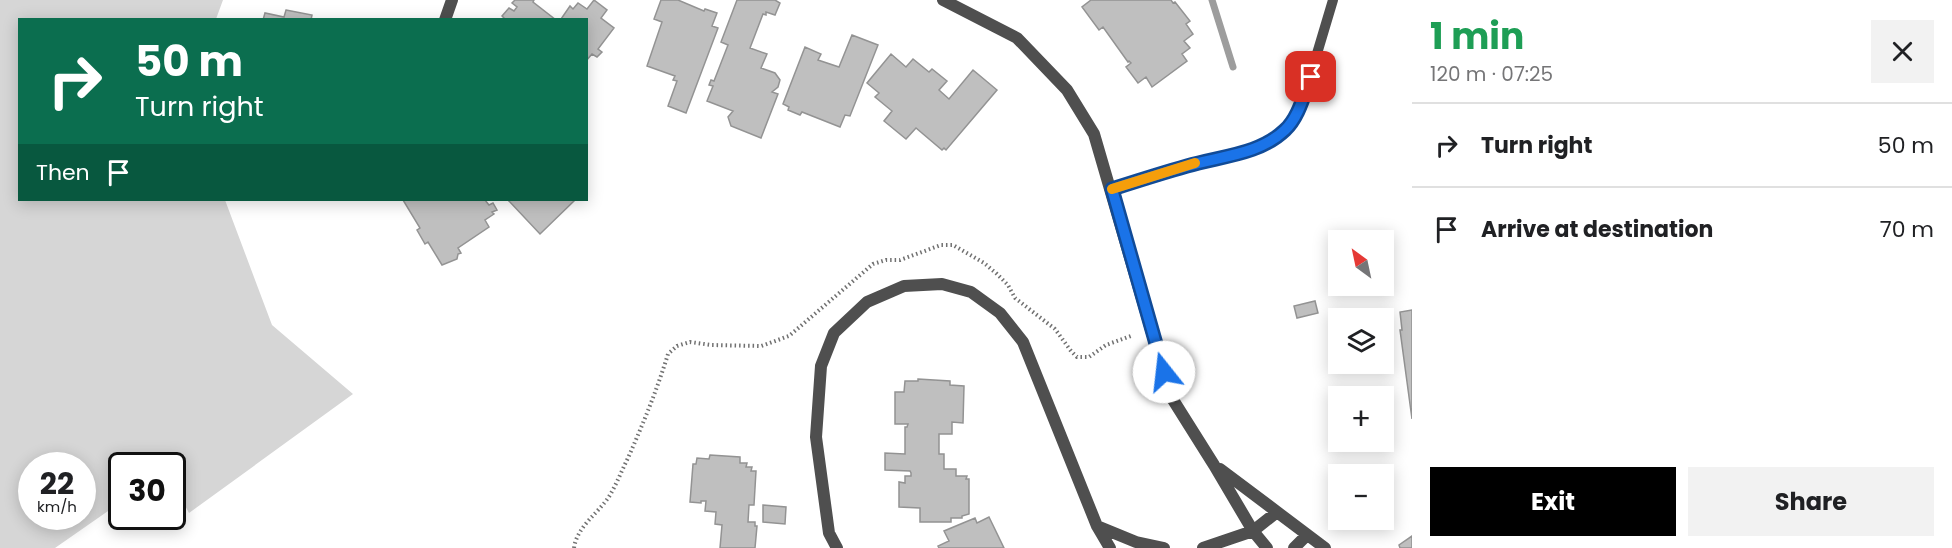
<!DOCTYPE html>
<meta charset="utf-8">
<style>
:root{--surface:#fff;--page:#f2f2f2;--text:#202124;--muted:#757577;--line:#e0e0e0;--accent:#000}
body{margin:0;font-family:Poppins,sans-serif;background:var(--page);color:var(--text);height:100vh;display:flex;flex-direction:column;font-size:22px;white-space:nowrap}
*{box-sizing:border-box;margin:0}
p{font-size:20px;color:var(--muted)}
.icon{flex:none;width:33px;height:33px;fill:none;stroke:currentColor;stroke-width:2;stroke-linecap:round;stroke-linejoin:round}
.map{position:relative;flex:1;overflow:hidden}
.drawer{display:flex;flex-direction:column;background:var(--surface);width:540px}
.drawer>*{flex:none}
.hud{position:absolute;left:18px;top:18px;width:570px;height:183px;border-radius:0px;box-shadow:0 3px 15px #0003;background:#0b6e4f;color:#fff;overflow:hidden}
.needle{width:39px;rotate:327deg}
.fabs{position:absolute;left:1328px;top:230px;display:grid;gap:12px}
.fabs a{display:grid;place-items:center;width:66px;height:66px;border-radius:0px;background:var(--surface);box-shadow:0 3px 15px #0003;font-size:30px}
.speed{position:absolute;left:18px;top:452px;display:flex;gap:12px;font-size:30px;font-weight:700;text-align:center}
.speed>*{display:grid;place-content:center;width:78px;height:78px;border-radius:50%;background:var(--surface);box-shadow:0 3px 15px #0003;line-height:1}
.speed small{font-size:15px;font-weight:400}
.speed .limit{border:3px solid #111;border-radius:9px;background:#fff;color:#111}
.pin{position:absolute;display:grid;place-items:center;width:51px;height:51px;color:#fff;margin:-26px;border-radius:12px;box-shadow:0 3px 9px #0006}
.me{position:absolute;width:66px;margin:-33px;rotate:344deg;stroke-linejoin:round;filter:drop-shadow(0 0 4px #0008)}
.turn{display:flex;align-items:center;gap:21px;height:126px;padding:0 18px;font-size:27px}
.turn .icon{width:78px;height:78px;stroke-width:2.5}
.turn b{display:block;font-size:42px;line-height:51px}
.then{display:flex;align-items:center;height:57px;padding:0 18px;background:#0003;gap:12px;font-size:22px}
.round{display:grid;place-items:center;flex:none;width:63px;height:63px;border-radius:0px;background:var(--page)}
.headline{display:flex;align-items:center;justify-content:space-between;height:102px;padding:0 18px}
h1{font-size:36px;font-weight:700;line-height:45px;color:#1e9e55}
.button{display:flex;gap:12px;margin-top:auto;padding:12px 18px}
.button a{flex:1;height:69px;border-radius:0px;background:var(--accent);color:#fff;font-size:24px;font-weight:700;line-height:69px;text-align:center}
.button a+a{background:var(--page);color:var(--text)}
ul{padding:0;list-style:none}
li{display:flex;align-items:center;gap:18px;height:84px;padding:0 18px;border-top:2px solid var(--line)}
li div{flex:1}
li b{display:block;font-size:22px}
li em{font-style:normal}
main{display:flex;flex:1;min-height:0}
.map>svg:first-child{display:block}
.green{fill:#d6d6d6;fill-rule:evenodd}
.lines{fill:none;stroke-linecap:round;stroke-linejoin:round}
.stream{stroke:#9d9d9d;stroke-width:7}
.building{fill:#bfbfbf;stroke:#939393;stroke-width:1.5}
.path{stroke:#717171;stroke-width:4;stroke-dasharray:1.5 3;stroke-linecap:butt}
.service{stroke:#4f4f4f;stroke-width:10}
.minor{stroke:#4f4f4f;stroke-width:12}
.route-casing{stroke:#114b97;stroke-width:15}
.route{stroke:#1a73e8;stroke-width:10}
.slow{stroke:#f59e0b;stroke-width:10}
</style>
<main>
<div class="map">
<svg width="1412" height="548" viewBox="0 0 1412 548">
<rect width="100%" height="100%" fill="#fff"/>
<!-- green -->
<path class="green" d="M 0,0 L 223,0 L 216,19 L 20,20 L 20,200 L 225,200 L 272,325 L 353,394 L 189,513 L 173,483 L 172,465 L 122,465 L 121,502 L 55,548 L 0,548 ZM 32,465 L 82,465 L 82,516 L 32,516 Z"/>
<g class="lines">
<!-- stream -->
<path class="stream" d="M 1212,0 L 1233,67"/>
</g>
<!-- building -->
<path class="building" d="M 515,0 L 534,0 L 533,2 L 556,20 L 506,20 L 502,16 L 509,8 L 514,11 L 517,7 L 512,3 Z
M 594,0 L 607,10 L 601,18 L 614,28 L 598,49 L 602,52 L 597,57 L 592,54 L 586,61 L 586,20 L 561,19 L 570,6 L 573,9 L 578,3 L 587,9 Z
M 661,0 L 678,0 L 704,11 L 705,9 L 717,13 L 712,26 L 718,28 L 686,113 L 668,106 L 677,81 L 673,80 L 675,76 L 647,66 L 662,22 L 654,19 Z
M 737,0 L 775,0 L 780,3 L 775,15 L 766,12 L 766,15 L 763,14 L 750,48 L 767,54 L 761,68 L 775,73 L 780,80 L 778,87 L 772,92 L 778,94 L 761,138 L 731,126 L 728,117 L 733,111 L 707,101 L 713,86 L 709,85 L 711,80 L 714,81 L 728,45 L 721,42 Z
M 1091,0 L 1171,0 L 1173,3 L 1175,2 L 1190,21 L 1186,24 L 1193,34 L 1184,41 L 1190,48 L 1182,54 L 1187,61 L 1152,87 L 1146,77 L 1138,83 L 1126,67 L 1131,63 L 1129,61 L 1128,62 L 1103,27 L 1099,30 L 1082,7 Z
M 286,10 L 312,15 L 311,20 L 263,20 L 265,13 L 284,17 Z
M 852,35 L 878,45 L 850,116 L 845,115 L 840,127 L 802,112 L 800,115 L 788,110 L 789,107 L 783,104 L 805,47 L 821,54 L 818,60 L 839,67 Z
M 891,54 L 906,67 L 913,59 L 929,72 L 932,69 L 947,81 L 939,90 L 949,99 L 973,70 L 997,90 L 946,150 L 944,148 L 942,150 L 916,128 L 906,139 L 884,121 L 892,111 L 875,97 L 879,93 L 867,83 Z
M 403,200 L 485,200 L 489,205 L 493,203 L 497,210 L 492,212 L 494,214 L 485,220 L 489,227 L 458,248 L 461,253 L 458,254 L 457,259 L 442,265 L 428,242 L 425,244 L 417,230 L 420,228 Z
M 508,200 L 575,200 L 540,234 Z
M 1315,301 L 1318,313 L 1297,318 L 1294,306 Z
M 1412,310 L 1412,419 L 1400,330 L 1402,330 L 1400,312 Z
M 918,379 L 950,381 L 950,385 L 964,386 L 963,423 L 952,422 L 952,434 L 939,434 L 939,454 L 944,454 L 944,469 L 956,469 L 956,476 L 967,476 L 966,479 L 969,479 L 969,514 L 962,516 L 962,518 L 951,518 L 951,522 L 920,522 L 920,508 L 899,507 L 899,482 L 905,483 L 905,476 L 911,476 L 911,473 L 910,471 L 885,470 L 885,453 L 905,454 L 905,427 L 907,427 L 908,424 L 895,424 L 895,392 L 904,392 L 905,381 L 918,381 Z
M 710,455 L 740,457 L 740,463 L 747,463 L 746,467 L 752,467 L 751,471 L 756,471 L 754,505 L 749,505 L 748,522 L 755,522 L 755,526 L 757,526 L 755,548 L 720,548 L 722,525 L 715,524 L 716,512 L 705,511 L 706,501 L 701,501 L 701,503 L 690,502 L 693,464 L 696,464 L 697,458 L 709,459 Z
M 763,505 L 786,507 L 785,524 L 763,522 Z
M 989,517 L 1004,548 L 939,548 L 938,546 L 949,541 L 944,531 L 975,518 L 977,523 Z
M 1412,536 L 1412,548 L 1400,548 L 1399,545 Z"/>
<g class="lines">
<!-- path -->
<path class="path" d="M 574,548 C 577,526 599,513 610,495 C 617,483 622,470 628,458 C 643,424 657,390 668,354 L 677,346 L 690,342 L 711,345 L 761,346 L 789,336 L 873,264 L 886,260 L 900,260 L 941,245 L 953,245 L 984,263 L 997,274 L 1008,285 L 1015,298 L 1055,329 L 1071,351 L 1077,357 L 1089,357 L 1106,345 L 1131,336"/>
<!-- service -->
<path class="service" d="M 1112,189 L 1188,165 L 1250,150 L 1270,143 L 1286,129 L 1296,115 L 1310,77 L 1333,0"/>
<!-- minor -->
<path class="minor" d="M 943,0 L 1017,38 L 1067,90 L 1094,134 L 1170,395 L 1214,465 L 1253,531 L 1267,548
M 445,20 L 452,0
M 1220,469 L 1325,548
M 1097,526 L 1136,542 L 1164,548
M 837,548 L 829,533 L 816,437 L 821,366 L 834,333 L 867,302 L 904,286 L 942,284 L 971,292 L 1000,313 L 1023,342 L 1097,526 L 1110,548
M 1203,548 L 1253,531 L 1277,512
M 1294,548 L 1307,535"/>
</g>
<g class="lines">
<defs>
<path id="route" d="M 1164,372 L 1112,189 C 1137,181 1162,173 1187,166 C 1220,156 1259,155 1285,130 C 1299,117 1304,94 1311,77"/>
</defs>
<!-- route casing -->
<use href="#route" class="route-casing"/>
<!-- route -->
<use href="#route" class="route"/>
<!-- slow -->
<path class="slow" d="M 1112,189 L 1195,163"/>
</g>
</svg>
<div class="fabs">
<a><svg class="needle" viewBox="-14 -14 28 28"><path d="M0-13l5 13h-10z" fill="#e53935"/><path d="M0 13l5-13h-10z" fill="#757577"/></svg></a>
<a><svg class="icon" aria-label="layers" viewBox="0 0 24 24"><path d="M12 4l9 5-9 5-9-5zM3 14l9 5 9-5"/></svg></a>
<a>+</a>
<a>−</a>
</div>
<div class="speed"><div>22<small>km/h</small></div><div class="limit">30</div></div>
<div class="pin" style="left:1311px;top:77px;background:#d93025"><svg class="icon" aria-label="arrive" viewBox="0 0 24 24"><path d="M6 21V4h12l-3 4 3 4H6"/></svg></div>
<svg class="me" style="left:1164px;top:372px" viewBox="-20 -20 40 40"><circle r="19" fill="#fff"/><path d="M0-13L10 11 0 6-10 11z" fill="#1a73e8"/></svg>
<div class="hud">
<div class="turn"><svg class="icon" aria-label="right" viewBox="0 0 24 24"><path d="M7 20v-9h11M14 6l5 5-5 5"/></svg><div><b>50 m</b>Turn right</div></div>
<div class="then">Then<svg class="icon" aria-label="arrive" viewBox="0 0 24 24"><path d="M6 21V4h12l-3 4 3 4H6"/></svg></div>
</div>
</div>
<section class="drawer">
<div class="headline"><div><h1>1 min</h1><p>120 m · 07:25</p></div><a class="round"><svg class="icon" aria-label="close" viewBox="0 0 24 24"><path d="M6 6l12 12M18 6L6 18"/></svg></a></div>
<ul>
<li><svg class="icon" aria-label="right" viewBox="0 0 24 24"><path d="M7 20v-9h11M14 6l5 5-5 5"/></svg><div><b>Turn right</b></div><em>50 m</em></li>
<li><svg class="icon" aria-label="arrive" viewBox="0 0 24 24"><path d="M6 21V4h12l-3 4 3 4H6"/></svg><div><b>Arrive at destination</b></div><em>70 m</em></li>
</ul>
<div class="button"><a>Exit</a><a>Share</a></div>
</section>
</main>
